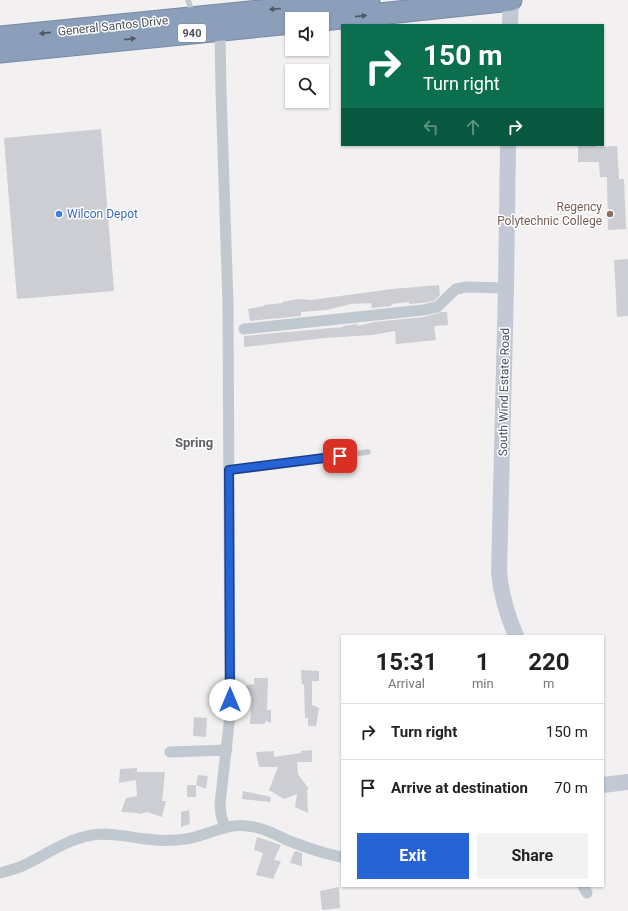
<!DOCTYPE html>
<style>
:root{--surface:#fff;--page:#f2f2f2;--text:#222;--muted:#767676;--line:#e0e0e0;--accent:#2664d5}
body{margin:0;font-family:Roboto,sans-serif;background:var(--page);color:var(--text);height:100vh;display:flex;flex-direction:column;font-size:15px;white-space:nowrap}
*{box-sizing:border-box;margin:0}
p{font-size:13px;color:var(--muted)}
.icon{flex:none;width:22px;height:22px;fill:none;stroke:currentColor;stroke-width:2;stroke-linecap:round;stroke-linejoin:round}
.map{position:relative;flex:1;overflow:hidden}
.details{position:absolute;left:341px;top:635px;width:263px;height:252px;display:flex;flex-direction:column;background:var(--surface);border-radius:0px;box-shadow:0 1px 3px #0004}
.details>*{flex:none}
.banner{position:absolute;left:341px;top:24px;width:263px;height:122px;border-radius:0px;box-shadow:0 1px 3px #0004;background:#0b6e4f;color:#fff;overflow:hidden}
.tools{position:absolute;left:285px;top:12px;display:grid;gap:8px}
.tools a{display:grid;place-items:center;width:44px;height:44px;border-radius:0px;background:var(--surface);box-shadow:0 1px 3px #0004;font-size:20px}
.pin{position:absolute;display:grid;place-items:center;width:34px;height:34px;color:#fff;margin:-17px;border-radius:8px;box-shadow:0 2px 6px #0006}
.me{position:absolute;width:44px;margin:-22px;rotate:0deg;stroke-linejoin:round;filter:drop-shadow(0 0 3px #0008)}
.turn{display:flex;align-items:center;gap:14px;height:84px;padding:0 16px;font-size:18px}
.turn .icon{width:52px;height:52px;stroke-width:2.5}
.turn b{display:block;font-size:28px;line-height:34px}
.lanes{display:flex;align-items:center;height:38px;padding:0 16px;background:#0003;justify-content:center;gap:20px;direction:ltr}
.lanes .off{opacity:.35}
.eta{display:flex;justify-content:space-evenly;align-items:center;height:68px;text-align:center}
.eta b{font-size:24px;font-weight:700;line-height:28px}
.primary-button{display:flex;gap:8px;margin-top:auto;padding:8px 16px}
.primary-button a{flex:1;height:46px;border-radius:0px;background:var(--accent);color:#fff;font-size:16px;font-weight:700;line-height:46px;text-align:center}
.primary-button a+a{background:var(--page);color:var(--text)}
ul{padding:0;list-style:none}
li{display:flex;align-items:center;gap:12px;height:56px;padding:0 16px;border-top:1px solid var(--line)}
li div{flex:1}
li b{display:block;font-size:15px}
li em{font-style:normal}
.map>svg:first-child{display:block}
.building{fill:#cdced4}
.lines{fill:none;stroke-linecap:round;stroke-linejoin:round}
.highway-casing{stroke:#7689a6;stroke-width:23}
.lane{stroke:#c1c9d0;stroke-width:5.5}
.street{stroke:#c1c9d0;stroke-width:11}
.secondary{stroke:#c2c9d5;stroke-width:16}
.highway{stroke:#8b9eba;stroke-width:21}
.oneway{fill:#505965}
.route-casing{stroke:#19418a;stroke-width:10}
.route{stroke:#2664d5;stroke-width:7}
.shop-dot{fill:#3f7fe0;stroke:#fff;stroke-width:1.5}
.education-dot{fill:#8d6e63;stroke:#fff;stroke-width:1.5}
.labels{text-anchor:middle;stroke-width:3;stroke-linejoin:round;paint-order:stroke}
.shield{fill:#fff;stroke:#80858d;stroke-width:1}
.shield-label{font-size:11px;font-weight:bold;fill:#49515c}
.street-label{font-size:12px;fill:#49515c;stroke:#fff}
.education-label{font-size:12px;fill:#785e54;stroke:#fff;text-anchor:end}
.shop-label{font-size:12px;fill:#366cbe;stroke:#fff;text-anchor:start}
.neighbourhood-label{font-size:13px;font-weight:bold;fill:#5d5f64;stroke:#fff}
</style>
<div class="map">
<svg width="628" height="911" viewBox="0 0 628 911">
<rect width="100%" height="100%" fill="#f2f0f0"/>
<!-- building -->
<path class="building" d="M 101,129 L 114,291 L 17,299 L 4,138 Z
M 578,145 L 596,145 L 596,147 L 617,146 L 619,179 L 624,179 L 626,229 L 608,230 L 607,177 L 600,177 L 599,162 L 578,162 Z
M 628,259 L 628,316 L 617,317 L 614,260 Z
M 439,285 L 440,295 L 434,301 L 422,303 L 409,304 L 409,302 L 391,304 L 392,306 L 372,308 L 371,303 L 351,304 L 327,310 L 301,312 L 301,316 L 250,321 L 248,309 L 264,306 L 264,305 L 283,303 L 282,302 L 299,299 L 311,300 L 392,289 Z
M 442,312 L 447,312 L 448,325 L 434,326 L 436,340 L 396,344 L 395,331 L 372,335 L 324,338 L 244,347 L 244,336 L 343,327 L 343,326 L 357,324 L 357,326 L 374,322 L 424,317 Z
M 301,670 L 319,671 L 319,681 L 312,681 L 312,705 L 319,708 L 316,726 L 308,726 L 308,718 L 305,718 L 304,684 L 302,685 Z
M 254,678 L 268,678 L 267,710 L 271,710 L 271,723 L 266,721 L 264,724 L 250,724 L 252,696 L 244,696 L 247,685 L 254,684 Z
M 194,717 L 207,718 L 206,737 L 193,736 Z
M 312,750 L 312,762 L 297,762 L 298,774 L 309,789 L 307,790 L 308,813 L 295,807 L 297,794 L 284,799 L 269,790 L 278,767 L 259,767 L 256,752 L 274,751 L 274,757 L 301,753 L 301,751 Z
M 137,768 L 137,772 L 165,772 L 162,801 L 166,801 L 162,817 L 147,812 L 138,814 L 138,813 L 121,812 L 126,798 L 137,796 L 136,780 L 119,783 L 120,769 Z
M 198,775 L 208,776 L 206,789 L 196,785 Z
M 187,785 L 196,785 L 196,797 L 187,797 Z
M 243,791 L 271,797 L 270,802 L 242,799 Z
M 189,810 L 190,824 L 181,827 L 181,812 Z
M 257,837 L 281,845 L 274,860 L 281,861 L 273,879 L 256,875 L 263,853 L 254,850 Z
M 296,851 L 302,853 L 302,866 L 290,863 L 294,852 Z
M 339,887 L 340,908 L 322,910 L 320,891 Z"/>
<g class="lines">
<defs>
<path id="highway" d="M 322,20 L 511,0
M 0,37 L 369,0
M 0,52 L 292,23"/>
</defs>
<!-- highway casing -->
<use href="#highway" class="highway-casing"/>
<!-- lane -->
<path class="lane" d="M 188,0 L 193,14
M 229,470 L 368,452"/>
<!-- street -->
<path class="street" d="M 220,31 L 221,91 L 228,304 L 230,715 L 220,804 L 221,815 L 225,828
M 244,329 L 423,310 L 437,307 L 456,289 L 467,287 L 506,288
M 170,752 L 227,750
M 0,873 C 7,871 14,869 20,867 C 45,856 64,840 92,835 C 110,832 129,837 146,839 C 160,841 172,841 186,839 C 206,836 226,823 247,826 C 261,827 275,834 287,840 C 305,847 323,854 342,857
M 583,886 L 587,893"/>
<!-- secondary -->
<path class="secondary" d="M 510,25 L 511,0
M 508,145 L 506,288 L 499,572 C 501,594 507,615 516,636
M 603,785 L 628,782"/>
<!-- highway -->
<use href="#highway" class="highway"/>
</g>
<!-- one-way arrows -->
<defs><path id="oneway-solid" d="M-6-.8H1V-3.2L6.5 0L1 3.2V.8H-6Z"/></defs>
<g class="oneway">
<use href="#oneway-solid" transform="translate(275 9) rotate(175)"/>
<use href="#oneway-solid" transform="translate(361 16) rotate(-6)"/>
<use href="#oneway-solid" transform="translate(45 33) rotate(174)"/>
<use href="#oneway-solid" transform="translate(130 39) rotate(-6)"/>
</g>
<g class="lines">
<defs>
<path id="route" d="M 230,700 L 229,470 L 340,456"/>
</defs>
<!-- route casing -->
<use href="#route" class="route-casing"/>
<!-- route -->
<use href="#route" class="route"/>
</g>
<!-- markers -->
<circle class="shop-dot" cx="59" cy="214" r="4"/>
<circle class="education-dot" cx="610" cy="214" r="4"/>
<g class="labels">
<!-- shield labels -->
<rect class="shield" x="178" y="24" width="28" height="18" rx="3"/>
<g class="shield-label">
<text x="192" y="37">940</text>
</g>
<!-- street labels -->
<g class="street-label">
<text transform="translate(113 26) rotate(-6)" y="4">General Santos Drive</text>
<text transform="translate(504 392) rotate(-89)" y="4">South Wind Estate Road</text>
</g>
<!-- education labels -->
<g class="education-label">
<text x="602" y="211">Regency<tspan x="602" dy="14">Polytechnic College</tspan></text>
</g>
<!-- shop labels -->
<g class="shop-label">
<text x="67" y="218">Wilcon Depot</text>
</g>
<!-- neighbourhood labels -->
<g class="neighbourhood-label">
<text x="194" y="447">Spring</text>
</g>
</g>
</svg>
<div class="tools">
<a><svg class="icon" aria-label="sound" viewBox="0 0 24 24"><path d="M4 9h4l5-4v14l-5-4H4zM17 9q2 3 0 6"/></svg></a>
<a><svg class="icon" aria-label="search" viewBox="0 0 24 24"><circle cx="10" cy="10" r="6"/><path d="M15 15l6 6"/></svg></a>
</div>
<div class="pin" style="left:340px;top:456px;background:#d93025"><svg class="icon" aria-label="arrive" viewBox="0 0 24 24"><path d="M6 21V4h12l-3 4 3 4H6"/></svg></div>
<svg class="me" style="left:230px;top:700px" viewBox="-20 -20 40 40"><circle r="19" fill="#fff"/><path d="M0-13L10 11 0 6-10 11z" fill="#2664d5"/></svg>
<div class="banner">
<div class="turn"><svg class="icon" aria-label="right" viewBox="0 0 24 24"><path d="M7 20v-9h11M14 6l5 5-5 5"/></svg><div><b>150 m</b>Turn right</div></div>
<div class="lanes"><svg class="icon off" aria-label="left" viewBox="0 0 24 24"><path d="M17 20v-9H6M10 6l-5 5 5 5"/></svg><svg class="icon off" aria-label="ahead" viewBox="0 0 24 24"><path d="M12 20V5M6 11l6-6 6 6"/></svg><svg class="icon" aria-label="right" viewBox="0 0 24 24"><path d="M7 20v-9h11M14 6l5 5-5 5"/></svg></div>
</div>
<section class="details">
<div class="eta">
<div><b>15:31</b><p>Arrival</p></div>
<div><b>1</b><p>min</p></div>
<div><b>220</b><p>m</p></div>
</div>
<ul>
<li><svg class="icon" aria-label="right" viewBox="0 0 24 24"><path d="M7 20v-9h11M14 6l5 5-5 5"/></svg><div><b>Turn right</b></div><em>150 m</em></li>
<li><svg class="icon" aria-label="arrive" viewBox="0 0 24 24"><path d="M6 21V4h12l-3 4 3 4H6"/></svg><div><b>Arrive at destination</b></div><em>70 m</em></li>
</ul>
<div class="primary-button"><a>Exit</a><a>Share</a></div>
</section>
</div>
